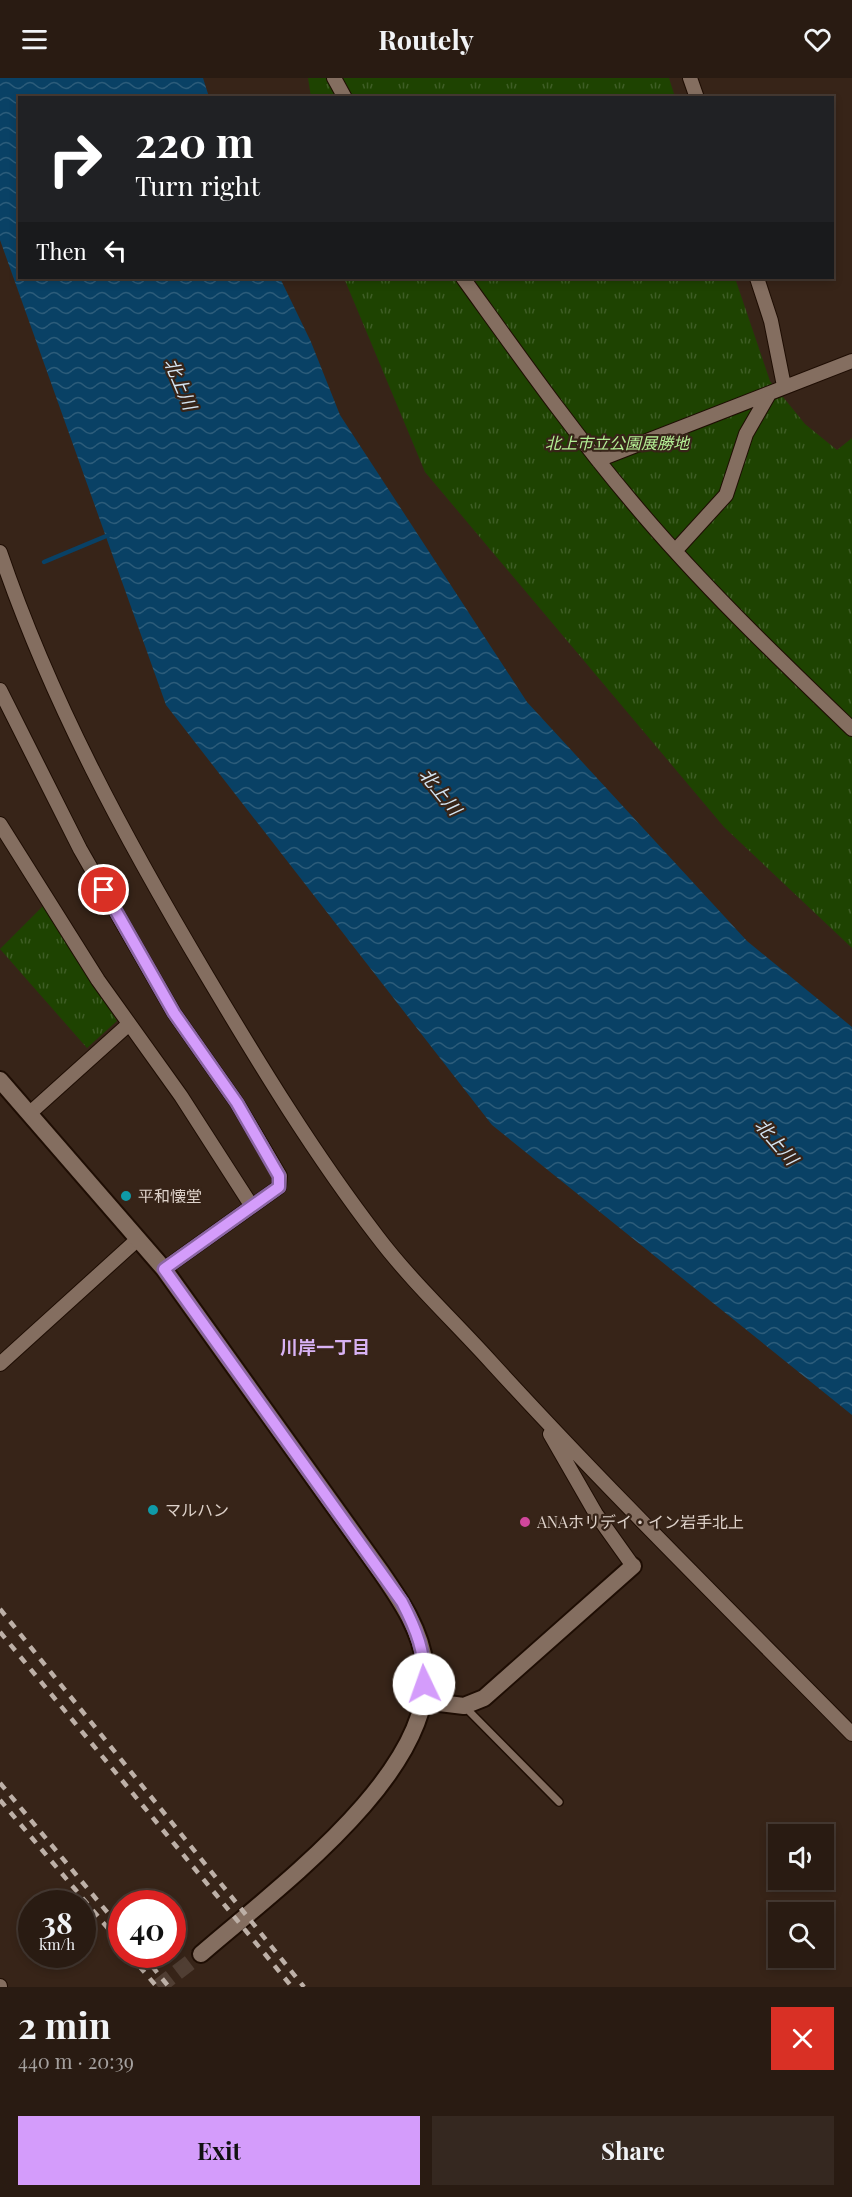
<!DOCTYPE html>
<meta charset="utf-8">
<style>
:root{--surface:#291b12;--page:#352820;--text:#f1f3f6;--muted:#a5a19f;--line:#453932;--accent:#d49cfb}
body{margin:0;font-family:"Playfair Display","Noto Sans JP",serif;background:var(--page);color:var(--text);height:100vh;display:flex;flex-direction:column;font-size:22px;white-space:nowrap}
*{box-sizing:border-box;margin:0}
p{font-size:20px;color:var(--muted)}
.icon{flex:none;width:33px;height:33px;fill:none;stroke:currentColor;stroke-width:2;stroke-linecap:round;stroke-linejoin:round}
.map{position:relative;height:1909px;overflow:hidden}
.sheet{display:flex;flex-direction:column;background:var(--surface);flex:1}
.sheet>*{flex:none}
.top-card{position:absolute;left:18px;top:18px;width:816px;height:183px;border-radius:0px;box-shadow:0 3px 9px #0003,0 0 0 2px var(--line);background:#202124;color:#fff;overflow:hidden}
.fabs{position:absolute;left:768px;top:1746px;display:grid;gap:12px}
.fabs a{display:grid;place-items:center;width:66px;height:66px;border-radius:0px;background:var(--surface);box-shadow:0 3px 9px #0003,0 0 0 2px var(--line);font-size:30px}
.speed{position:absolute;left:18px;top:1812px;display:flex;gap:12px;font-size:30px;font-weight:700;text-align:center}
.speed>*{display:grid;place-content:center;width:78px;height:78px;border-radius:50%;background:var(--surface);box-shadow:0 3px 9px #0003,0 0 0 2px var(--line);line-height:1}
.speed small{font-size:15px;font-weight:400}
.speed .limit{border:9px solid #d22;background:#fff;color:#111}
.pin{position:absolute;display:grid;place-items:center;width:51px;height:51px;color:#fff;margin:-26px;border:3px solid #fff;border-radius:50%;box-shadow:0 2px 6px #0007}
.me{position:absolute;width:66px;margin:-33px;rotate:357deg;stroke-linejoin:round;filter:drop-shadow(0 0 4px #0008)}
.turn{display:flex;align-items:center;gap:21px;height:126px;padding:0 18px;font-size:27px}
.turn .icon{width:78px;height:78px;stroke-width:2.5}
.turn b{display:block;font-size:42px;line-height:51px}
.then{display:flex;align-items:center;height:57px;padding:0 18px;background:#0003;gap:12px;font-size:22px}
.round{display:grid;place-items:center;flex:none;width:63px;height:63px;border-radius:0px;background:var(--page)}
.head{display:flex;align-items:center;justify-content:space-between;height:102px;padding:0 18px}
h1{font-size:36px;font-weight:700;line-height:45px}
.primary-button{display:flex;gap:12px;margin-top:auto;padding:12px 18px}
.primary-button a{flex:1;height:69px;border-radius:0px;background:var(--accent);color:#111;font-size:24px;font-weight:700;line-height:69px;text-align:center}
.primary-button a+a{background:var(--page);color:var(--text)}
header{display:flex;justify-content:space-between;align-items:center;height:78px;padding:0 18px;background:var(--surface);font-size:27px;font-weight:700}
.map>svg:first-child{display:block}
.grass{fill:url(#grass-tufts)}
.water{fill:url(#water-waves)}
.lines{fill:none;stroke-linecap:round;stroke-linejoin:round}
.stream{stroke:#094165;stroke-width:4.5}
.tertiary-tunnel{stroke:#503e33;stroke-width:16;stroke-dasharray:16 8;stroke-linecap:butt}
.service-casing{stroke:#1e0d03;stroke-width:10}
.minor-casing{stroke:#1e0d03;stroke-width:16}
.tertiary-casing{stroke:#1e0d03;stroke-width:20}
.service{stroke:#846e60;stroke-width:7}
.minor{stroke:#846e60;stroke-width:14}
.tertiary{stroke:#846e60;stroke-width:16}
.rail{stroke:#bdb0a7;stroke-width:4.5;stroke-dasharray:8 8;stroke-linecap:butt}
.route-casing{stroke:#8a65a3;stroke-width:15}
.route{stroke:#d49cfb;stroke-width:10}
.culture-dot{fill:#0f9aa8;stroke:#372418;stroke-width:2}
.hotel-dot{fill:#d1479c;stroke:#372418;stroke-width:2}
.labels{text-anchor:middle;stroke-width:4.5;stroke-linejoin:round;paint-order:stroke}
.park-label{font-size:16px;font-style:italic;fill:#b4ef95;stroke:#372418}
.poi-label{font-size:16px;fill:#ded2ca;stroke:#372418;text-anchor:start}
.water-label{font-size:18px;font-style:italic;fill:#d5e6f4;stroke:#372418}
.neighbourhood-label{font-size:18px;font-weight:bold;fill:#d8b2f4;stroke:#372418}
</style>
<header><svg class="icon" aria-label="menu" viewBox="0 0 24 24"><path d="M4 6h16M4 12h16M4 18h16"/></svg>Routely<svg class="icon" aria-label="heart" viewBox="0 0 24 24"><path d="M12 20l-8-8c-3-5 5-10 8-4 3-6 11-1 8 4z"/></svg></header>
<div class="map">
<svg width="852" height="1909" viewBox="0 0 852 1909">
<defs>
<pattern id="grass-tufts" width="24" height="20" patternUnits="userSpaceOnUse" patternTransform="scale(1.5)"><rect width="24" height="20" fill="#1e4301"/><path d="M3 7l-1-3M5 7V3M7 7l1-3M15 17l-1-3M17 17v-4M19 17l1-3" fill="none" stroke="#3e5d25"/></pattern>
<pattern id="water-waves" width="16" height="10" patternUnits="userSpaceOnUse" patternTransform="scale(1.5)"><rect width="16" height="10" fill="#094165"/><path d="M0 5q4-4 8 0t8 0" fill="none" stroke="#2c5c7a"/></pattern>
</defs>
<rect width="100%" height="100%" fill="#372418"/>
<!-- grass -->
<path class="grass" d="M 308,0 L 669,0 L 675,19 L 311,19 Z
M 344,200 L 735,200 L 770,303 L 805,346 L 837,372 L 852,360 L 852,870 L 724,749 L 425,394 Z
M 45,826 L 117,943 L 87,970 L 0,871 Z"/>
<!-- water -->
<path class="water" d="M 0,0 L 203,0 L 209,19 L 20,20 L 20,200 L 280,200 L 311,264 L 340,337 L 527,624 L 747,863 L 852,949 L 852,1337 L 492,1047 L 166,627 L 0,162 Z"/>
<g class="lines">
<!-- stream -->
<path class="stream" d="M 44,484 L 111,456"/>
<!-- tertiary-tunnel -->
<path class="tertiary-tunnel" d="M 158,1909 L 201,1876"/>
<defs>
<path id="service" d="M 464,1628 L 559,1724"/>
<path id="minor" d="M 334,0 L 345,20
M 690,0 L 697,20
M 463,200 C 518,276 572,353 633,425 C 700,505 776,578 852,651
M 757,200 L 771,243 L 784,308
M 598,382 L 852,283
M 675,473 L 726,417 L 746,356 L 769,316
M 0,474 C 51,624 126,762 207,898 C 260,987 314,1076 377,1158 C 411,1203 454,1243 491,1284 C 608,1412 731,1533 852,1656
M 0,612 L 80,771 L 174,935 L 237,1025 L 280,1098 L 279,1109 L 164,1191
M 0,746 L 98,902 L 181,1018 L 251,1127
M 30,1035 L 129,946
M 0,1286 L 138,1161
M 550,1356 L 596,1436 L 633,1488
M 0,1908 L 0,1909"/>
<path id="tertiary" d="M 0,1002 L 164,1191 L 381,1494 C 401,1523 421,1552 425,1588 C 438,1694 272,1814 201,1876
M 423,1623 L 464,1628 L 484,1620 L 633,1488"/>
</defs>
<!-- service casing -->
<use href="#service" class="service-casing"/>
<!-- minor casing -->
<use href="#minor" class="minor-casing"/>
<!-- tertiary casing -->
<use href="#tertiary" class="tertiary-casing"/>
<!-- service -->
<use href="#service" class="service"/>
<!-- minor -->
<use href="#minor" class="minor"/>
<!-- tertiary -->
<use href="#tertiary" class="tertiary"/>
<!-- rail -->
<path class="rail" d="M 0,1531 L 304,1909
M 0,1554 L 292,1909
M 0,1705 L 122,1852
M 0,1722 L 122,1867
M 129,1876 L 157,1909
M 142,1876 L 169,1909"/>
</g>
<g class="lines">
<defs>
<path id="route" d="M 104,812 L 174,935 L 237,1025 L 279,1098 L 279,1109 L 164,1191 L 402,1524 C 416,1551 426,1575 424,1606"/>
</defs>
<!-- route casing -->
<use href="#route" class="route-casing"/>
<!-- route -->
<use href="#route" class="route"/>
</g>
<!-- markers -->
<g class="culture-dot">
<circle cx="126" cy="1118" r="6"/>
<circle cx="153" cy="1432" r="6"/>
</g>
<circle class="hotel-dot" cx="525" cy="1444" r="6"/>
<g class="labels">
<!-- park labels -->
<g class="park-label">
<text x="617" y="371">北上市立公園展勝地</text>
</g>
<!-- poi labels -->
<g class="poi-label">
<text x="138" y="1124">平和懐堂</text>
<text x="165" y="1438">マルハン</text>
<text x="537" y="1450">ANAホリデイ・イン岩手北上</text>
</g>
<!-- water labels -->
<g class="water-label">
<text transform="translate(180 306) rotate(67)" y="6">北上川</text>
<text transform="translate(440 714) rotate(51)" y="6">北上川</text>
<text transform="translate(776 1064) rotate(49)" y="6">北上川</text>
</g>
<!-- neighbourhood labels -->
<g class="neighbourhood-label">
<text x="325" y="1276">川岸一丁目</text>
</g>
</g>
</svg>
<div class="fabs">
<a><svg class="icon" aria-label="sound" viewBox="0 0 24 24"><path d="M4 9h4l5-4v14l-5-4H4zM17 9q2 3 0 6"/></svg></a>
<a><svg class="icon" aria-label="search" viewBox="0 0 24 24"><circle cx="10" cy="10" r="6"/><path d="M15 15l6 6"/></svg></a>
</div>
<div class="speed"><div>38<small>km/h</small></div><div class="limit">40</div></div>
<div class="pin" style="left:104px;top:812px;background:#d93025"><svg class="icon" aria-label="arrive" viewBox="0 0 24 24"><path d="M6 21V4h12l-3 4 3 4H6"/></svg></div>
<svg class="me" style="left:424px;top:1606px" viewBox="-20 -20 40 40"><circle r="19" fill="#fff"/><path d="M0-13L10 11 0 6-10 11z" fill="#d49cfb"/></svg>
<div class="top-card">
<div class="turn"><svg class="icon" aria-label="right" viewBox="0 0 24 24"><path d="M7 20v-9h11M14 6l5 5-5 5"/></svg><div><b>220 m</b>Turn right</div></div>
<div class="then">Then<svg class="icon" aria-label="left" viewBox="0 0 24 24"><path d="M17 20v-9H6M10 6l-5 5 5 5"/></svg></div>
</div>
</div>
<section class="sheet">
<div class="head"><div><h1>2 min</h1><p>440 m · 20:39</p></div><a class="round" style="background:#d93025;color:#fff"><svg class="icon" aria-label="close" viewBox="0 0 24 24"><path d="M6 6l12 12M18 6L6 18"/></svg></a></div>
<div class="primary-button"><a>Exit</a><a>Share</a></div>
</section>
